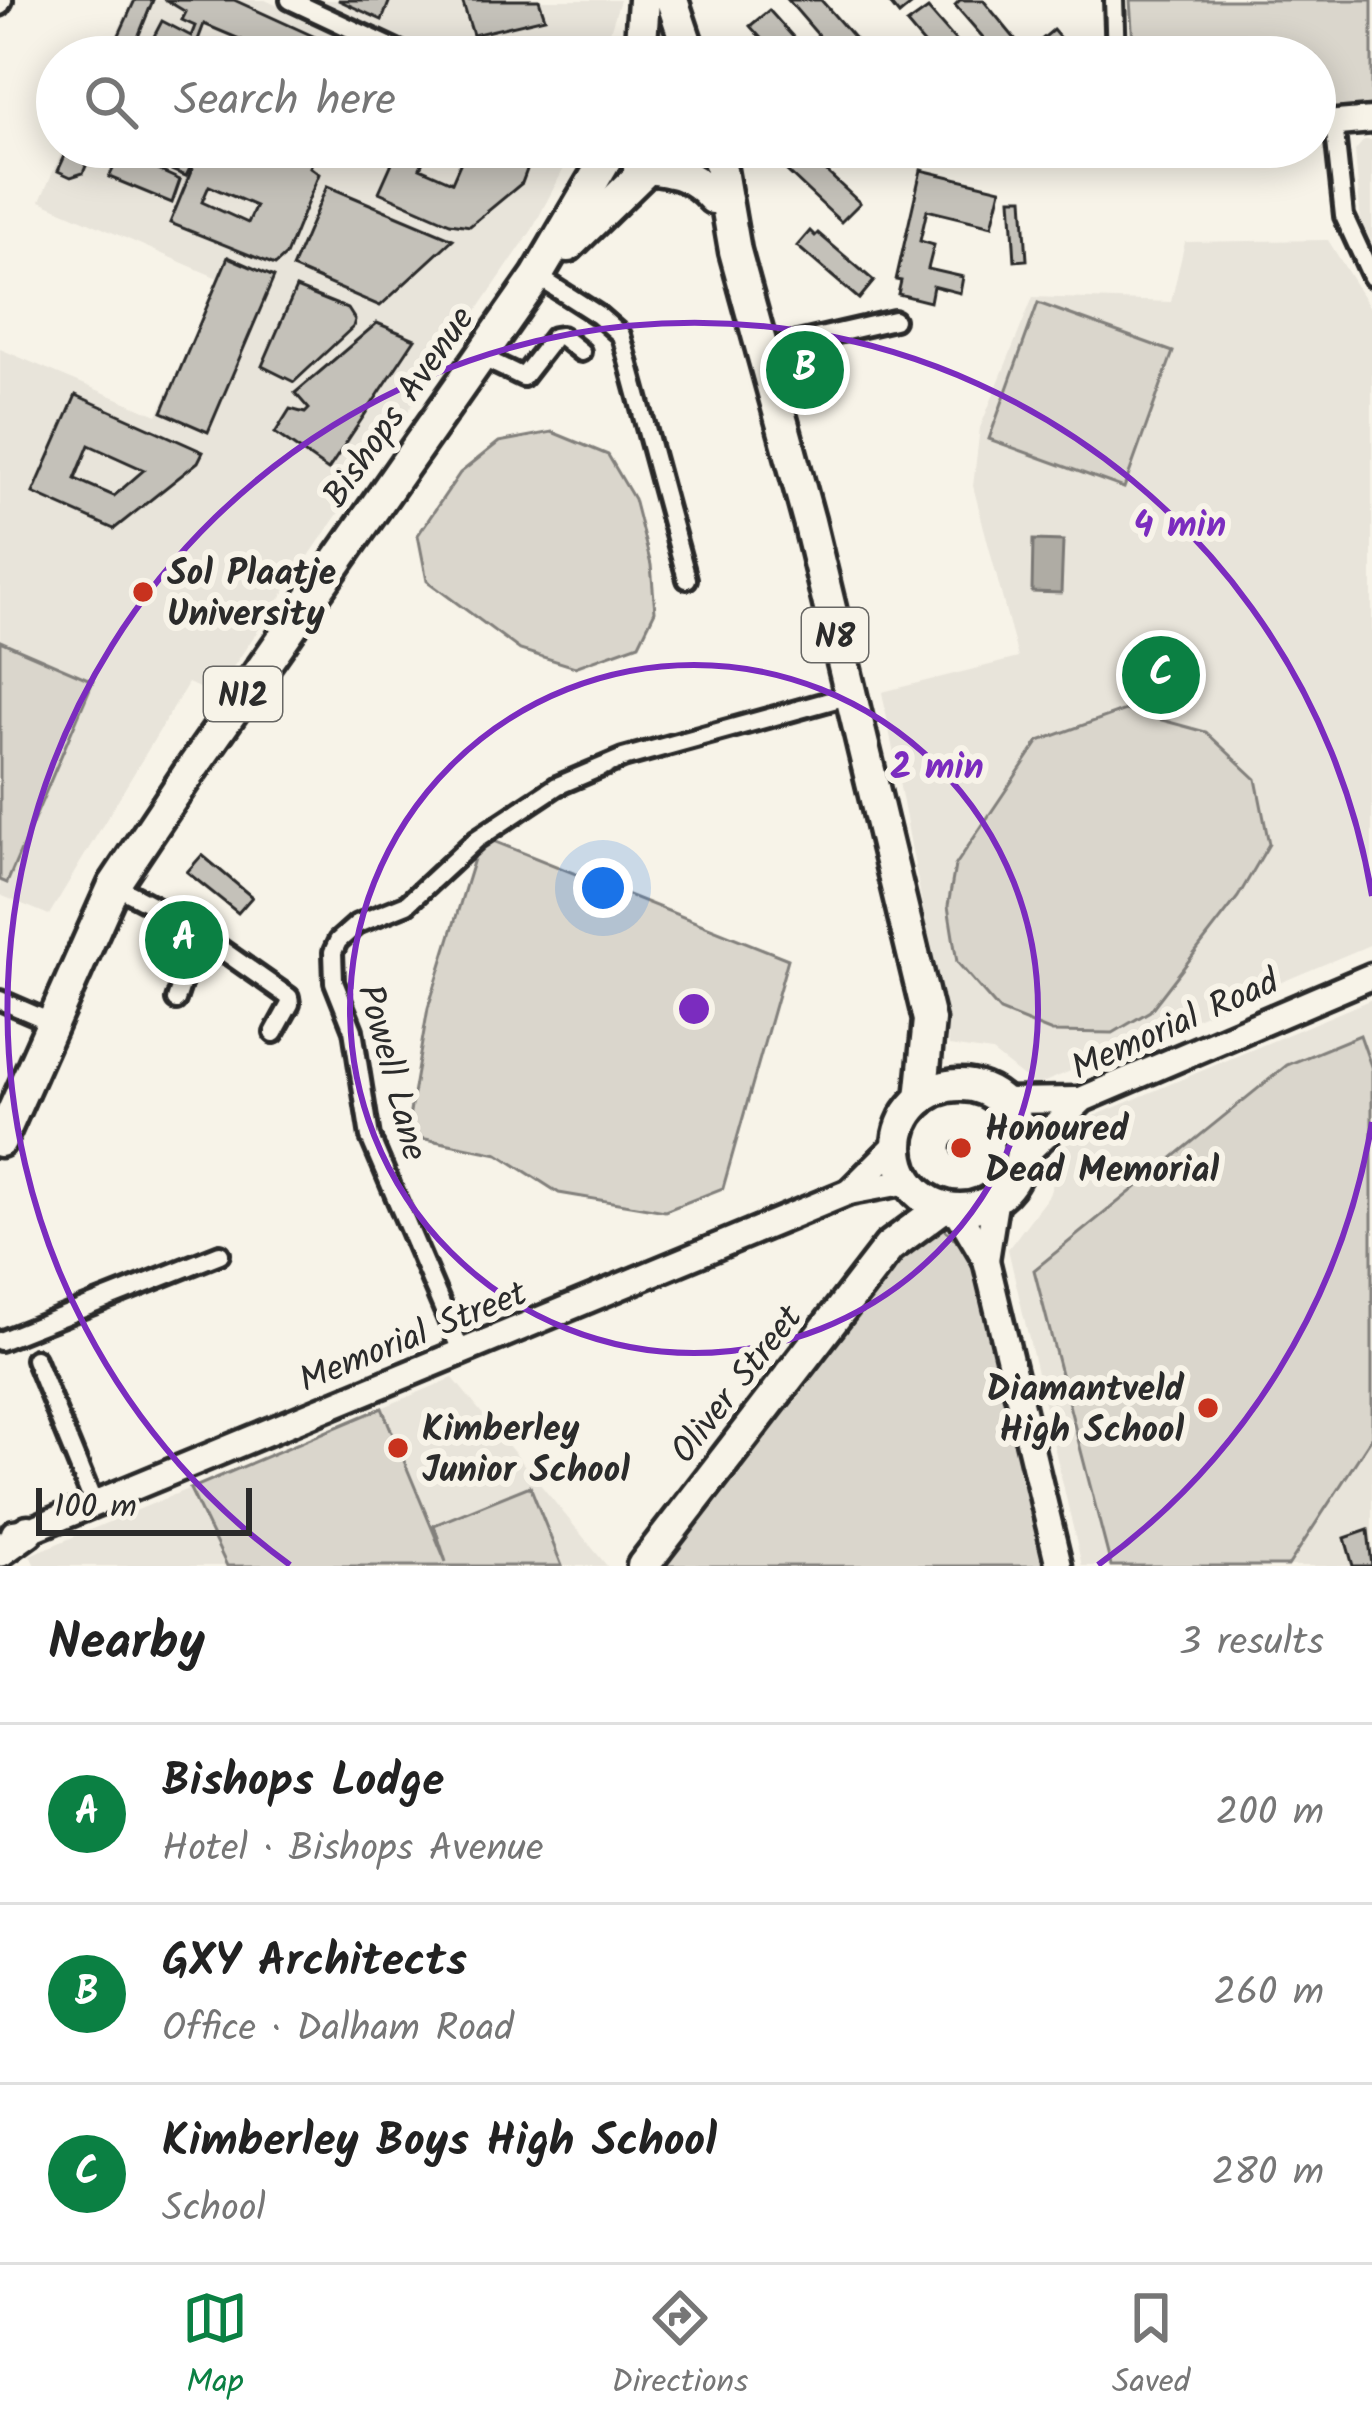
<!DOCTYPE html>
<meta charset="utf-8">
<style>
:root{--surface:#fff;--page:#f2f2f2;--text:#222;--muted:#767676;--line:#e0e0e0;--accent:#0b8043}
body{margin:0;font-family:Kalam,sans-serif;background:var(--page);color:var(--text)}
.scale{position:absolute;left:36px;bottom:30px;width:216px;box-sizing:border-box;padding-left:12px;border:6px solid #2b2b2b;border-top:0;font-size:33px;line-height:42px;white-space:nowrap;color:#2b2b2b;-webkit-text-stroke:9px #f7f3e8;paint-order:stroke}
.you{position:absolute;left:603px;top:888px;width:42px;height:42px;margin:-30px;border:9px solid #fff;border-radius:50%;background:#1a73e8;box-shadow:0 0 0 18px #1a73e833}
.badge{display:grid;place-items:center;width:78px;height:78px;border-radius:50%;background:var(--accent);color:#fff;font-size:39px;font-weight:700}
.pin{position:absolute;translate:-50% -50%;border:6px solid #fff;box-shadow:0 3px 12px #0006}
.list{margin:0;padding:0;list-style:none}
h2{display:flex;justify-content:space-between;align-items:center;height:156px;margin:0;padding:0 48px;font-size:51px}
h2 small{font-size:39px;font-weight:400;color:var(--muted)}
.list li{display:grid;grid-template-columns:78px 1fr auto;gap:36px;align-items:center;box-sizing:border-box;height:180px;padding:0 48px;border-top:3px solid var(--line)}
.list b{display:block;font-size:45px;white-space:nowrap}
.list p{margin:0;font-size:39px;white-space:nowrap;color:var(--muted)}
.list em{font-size:39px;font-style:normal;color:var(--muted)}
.icon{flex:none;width:66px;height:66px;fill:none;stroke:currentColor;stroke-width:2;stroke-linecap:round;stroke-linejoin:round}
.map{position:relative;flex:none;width:1372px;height:1566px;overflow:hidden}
.search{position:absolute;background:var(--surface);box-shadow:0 6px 30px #0003;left:36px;right:36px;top:36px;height:132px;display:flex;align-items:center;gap:30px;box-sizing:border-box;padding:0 42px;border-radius:66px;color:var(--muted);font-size:45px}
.sheet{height:696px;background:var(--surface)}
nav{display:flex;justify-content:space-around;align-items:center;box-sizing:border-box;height:168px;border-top:3px solid var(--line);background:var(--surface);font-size:33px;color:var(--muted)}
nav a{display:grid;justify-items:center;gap:6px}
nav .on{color:var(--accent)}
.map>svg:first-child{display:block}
.built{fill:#e8e4da}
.green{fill:#dad6cc;stroke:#82807c;stroke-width:3}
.water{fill:#afaca4;stroke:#7a7874;stroke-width:3}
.building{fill:#c4c1b9;stroke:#2b2b2b;stroke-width:3;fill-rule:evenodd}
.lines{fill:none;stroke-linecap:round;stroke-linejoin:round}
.street-casing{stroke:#2b2b2b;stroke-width:26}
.secondary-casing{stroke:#2b2b2b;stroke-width:33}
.highway-casing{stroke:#2b2b2b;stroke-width:39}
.street{stroke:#f7f3e8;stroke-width:16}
.secondary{stroke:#f7f3e8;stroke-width:24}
.highway{stroke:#f7f3e8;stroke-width:30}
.ring{fill:none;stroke:#7b2cbf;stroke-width:6}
.poi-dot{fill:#c8321e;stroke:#f7f3e8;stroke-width:4.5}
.labels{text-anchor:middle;stroke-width:12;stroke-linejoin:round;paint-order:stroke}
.shield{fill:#f7f3e8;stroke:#686764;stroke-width:3}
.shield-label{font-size:33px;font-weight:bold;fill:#2b2b2b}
.street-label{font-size:36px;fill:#2b2b2b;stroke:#f7f3e8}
.poi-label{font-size:36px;font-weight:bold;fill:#2b2b2b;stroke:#f7f3e8;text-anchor:start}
.centre{fill:#7b2cbf;stroke:#f7f3e8;stroke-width:6}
.ring-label{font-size:36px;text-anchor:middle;font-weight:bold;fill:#7b2cbf;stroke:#f7f3e8;stroke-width:12;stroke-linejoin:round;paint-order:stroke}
</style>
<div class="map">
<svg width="1372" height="1566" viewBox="0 0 1372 1566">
<rect width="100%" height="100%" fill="#f7f3e8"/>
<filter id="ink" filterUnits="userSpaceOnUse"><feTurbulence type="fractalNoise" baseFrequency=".00833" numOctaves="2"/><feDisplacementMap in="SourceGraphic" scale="24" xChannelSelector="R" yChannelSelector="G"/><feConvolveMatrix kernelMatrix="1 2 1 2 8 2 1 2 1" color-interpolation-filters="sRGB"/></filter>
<g filter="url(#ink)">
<!-- built -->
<g class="built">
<path d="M132 0H265L296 14 305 0H620L602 57H106Z"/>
<path d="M1364 140H1372V242L1361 224 1355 151Z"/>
<path d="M64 147H575L532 230 214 695 188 683 49 915 0 895V349L157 415 220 279 40 201Z"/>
<path d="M1328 240 1372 311V944L1035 1086 992 1052 949 1046 882 692 1018 658 973 486 980 428 1033 297 1171 302 1185 242Z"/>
<path d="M1372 999V1566H1082L1008 1249 1049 1195 1073 1125Z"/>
<path d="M453 1378 607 1566H35L30 1555Z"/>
</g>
<!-- green -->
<g class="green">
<path d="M1130 0H1372V106L1315 110V57H1134Z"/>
<path d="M1038 303 1173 352 1124 488 989 439Z"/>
<path d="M552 432 608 455 634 499 651 565 655 611 639 644 575 667 520 650 427 581 418 535 460 473 499 442Z"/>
<path d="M0 641 93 681 7 883 0 880Z"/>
<path d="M1125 710 1206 732 1256 779 1269 844 1238 897 1150 1011 1113 1033 1052 1032 1000 1011 957 962 948 906 955 866 1039 741Z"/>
<path d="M481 836 788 959 723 1188 665 1211 559 1193 498 1154 406 1135 428 1008Z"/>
<path d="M1360 1035 1372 1069V1437L1288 1566H1111L1034 1270 1287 1065Z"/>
<path d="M943 1227 979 1264 1056 1566H654L902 1240Z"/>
<path d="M382 1408 446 1562 434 1525 530 1486 562 1566H227L190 1489Z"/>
</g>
<!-- water -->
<path class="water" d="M1033 540 1063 541 1061 593 1032 592Z"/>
<!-- building -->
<g class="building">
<path d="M135 0H153L130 57H109Z"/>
<path d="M234 0 359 57H282L204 24 198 40 238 57H166L169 51 151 42 162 21 191 36 195 26 182 20 186 12 166 0Z"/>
<path d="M338 0H390L382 20Z"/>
<path d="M462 0H539L545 18 473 35Z"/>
<path d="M788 0H821L864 49 856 57H837Z"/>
<path d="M887 0H917L899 15Z"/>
<path d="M960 0H983L1030 57H1000L955 5Z"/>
<path d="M928 9 970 57H935L907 24Z"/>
<path d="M769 10 794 38 776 55 750 26Z"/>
<path d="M1053 30 1076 57H1055L1040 41Z"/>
<path d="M69 147H94L83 173 71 177 58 171Z"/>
<path d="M124 147H201L186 176 156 164 160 153 151 150 145 164 180 180 172 203 109 177Z"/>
<path d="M211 147 267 150 268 147H320L310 167 319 174 286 255 275 265 170 223 199 152 207 155ZM209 186 256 206 248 223 202 202Z"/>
<path d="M399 147H430L420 168 452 182 466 150 459 147 535 148 522 183 470 226 450 223 379 192Z"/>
<path d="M780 147H800L860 203 841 222 771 156Z"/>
<path d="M921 170 1001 189 992 226 927 210 920 241 934 245 928 269 963 277 960 293 933 286 930 302 898 294 901 281 896 280Z"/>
<path d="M327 186 453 239 380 306 292 268Z"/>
<path d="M1011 198H1023L1027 260 1015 261Z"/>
<path d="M810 231 815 236 818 233 874 281 859 299 797 246Z"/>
<path d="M228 257 274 277 208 432 162 412Z"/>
<path d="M296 288 348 309 355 320 353 327 294 382 262 366Z"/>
<path d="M377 323 415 339 328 470 275 433 290 409 305 413 309 409 295 393Z"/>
<path d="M76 395 203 452 198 462 114 529 33 493ZM89 445 144 470 114 496 75 479Z"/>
<path d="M202 855 252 897 238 913 187 872Z"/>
<circle cx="961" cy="1149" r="9"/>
<path d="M1368 1530 1372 1566H1353L1345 1538Z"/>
</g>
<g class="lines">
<!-- street casing -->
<g class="street-casing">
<g id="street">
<path d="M290 0 412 57"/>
<path d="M1114 0 1116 57"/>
<path d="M0 6 3 0"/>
<path d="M1334 123 1344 216 1372 277"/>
<path d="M537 276 598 315 621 335 687 579"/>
<path d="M763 350 894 320"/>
<path d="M479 356 523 377 554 337 561 336 581 352"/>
<path d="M114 885 175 917 289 997 290 1004 274 1033"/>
<path d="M0 1000 51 1022"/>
<path d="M176 1000 183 979 168 963 185 923"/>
<path d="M0 1341 220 1254"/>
<path d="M462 1353 370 1137 353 1030 334 982 333 952 338 941 357 924 407 904 477 839 557 786 623 758 851 695"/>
<path d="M35 1359 94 1504"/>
</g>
</g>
<!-- secondary casing -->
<g class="secondary-casing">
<g id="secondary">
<path d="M1315 125 1372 120"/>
<path d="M1009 147H1089"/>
<path d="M1000 1101 1080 1100"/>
<path d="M1021 1158 1083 1099 1372 976"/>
<path d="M849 1192 898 1143"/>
<path d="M956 1209 986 1260 1059 1566"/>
<path d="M986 1260 996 1197"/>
<path d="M14 1533 28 1531 849 1192 908 1181"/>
</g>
</g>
<!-- highway casing -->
<g class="highway-casing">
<g id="highway">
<path d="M672 0 691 57"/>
<path d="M640 57 644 0"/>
<path d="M717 147 735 251 809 521 929 1020 921 1099"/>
<path d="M639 167C672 171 691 172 713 198"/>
<path d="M568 246 648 168 681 147"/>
<circle cx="960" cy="1147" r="62"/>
<path d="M0 1141 114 885 186 777 537 276 613 147"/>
<path d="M0 1551 28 1531"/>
<path d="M643 1566 889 1247 943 1207"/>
</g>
</g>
<!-- street -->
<use href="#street" class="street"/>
<!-- secondary -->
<use href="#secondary" class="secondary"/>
<!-- highway -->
<use href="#highway" class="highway"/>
</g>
</g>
<!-- distance rings -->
<g class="ring">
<circle cx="694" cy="1009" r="344"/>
<path d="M1372 1122A687 687 0 0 1 1098 1565M290 1565A687 687 0 1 1 1372 896"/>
</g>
<!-- markers -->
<g class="poi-dot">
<circle cx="143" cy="592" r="12"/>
<circle cx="961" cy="1148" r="12"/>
<circle cx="1208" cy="1408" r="12"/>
<circle cx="398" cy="1448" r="12"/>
</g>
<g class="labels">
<!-- shield labels -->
<g class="shield">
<rect x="802" y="608" width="66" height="54" rx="9"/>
<rect x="204" y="667" width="78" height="54" rx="9"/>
</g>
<g class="shield-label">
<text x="835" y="647">N8</text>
<text x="243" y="706">N12</text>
</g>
<!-- street labels -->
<g class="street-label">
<text transform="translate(397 406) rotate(-55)" y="13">Bishops Avenue</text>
<text transform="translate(1174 1023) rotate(-24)" y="13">Memorial Road</text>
<text transform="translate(394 1072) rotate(75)" y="13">Powell Lane</text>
<text transform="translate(412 1335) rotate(-22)" y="13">Memorial Street</text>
<text transform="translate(735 1383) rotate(-52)" y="13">Oliver Street</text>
</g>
<!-- poi labels -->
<g class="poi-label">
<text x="167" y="584">Sol Plaatje<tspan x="167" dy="41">University</tspan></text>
<text x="985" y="1140">Honoured<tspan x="985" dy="41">Dead Memorial</tspan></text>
<text x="1184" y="1400" text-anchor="end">Diamantveld<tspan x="1184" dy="41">High School</tspan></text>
<text x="422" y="1440">Kimberley<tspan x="422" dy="41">Junior School</tspan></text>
</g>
</g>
<circle cx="694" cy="1009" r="18" class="centre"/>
<g class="ring-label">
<text x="1180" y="536">4 min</text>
<text x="937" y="778">2 min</text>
</g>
</svg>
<div class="scale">100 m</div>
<div class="you"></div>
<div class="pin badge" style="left:184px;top:940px">A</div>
<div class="pin badge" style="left:805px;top:370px">B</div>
<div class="pin badge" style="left:1161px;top:675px">C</div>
<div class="search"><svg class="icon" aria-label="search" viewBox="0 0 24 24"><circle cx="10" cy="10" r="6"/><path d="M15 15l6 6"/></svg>Search here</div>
</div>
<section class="sheet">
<h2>Nearby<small>3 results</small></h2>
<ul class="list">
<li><span class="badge">A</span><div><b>Bishops Lodge</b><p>Hotel · Bishops Avenue</p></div><em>200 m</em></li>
<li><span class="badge">B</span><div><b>GXY Architects</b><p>Office · Dalham Road</p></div><em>260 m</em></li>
<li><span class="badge">C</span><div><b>Kimberley Boys High School</b><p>School</p></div><em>280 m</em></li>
</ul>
</section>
<nav>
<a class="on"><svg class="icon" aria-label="map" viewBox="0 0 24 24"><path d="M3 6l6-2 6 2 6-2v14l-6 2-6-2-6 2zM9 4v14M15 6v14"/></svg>Map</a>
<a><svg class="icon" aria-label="directions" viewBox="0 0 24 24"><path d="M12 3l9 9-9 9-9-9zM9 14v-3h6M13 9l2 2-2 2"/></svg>Directions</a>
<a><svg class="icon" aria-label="saved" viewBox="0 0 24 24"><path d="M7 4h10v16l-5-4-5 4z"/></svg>Saved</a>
</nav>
